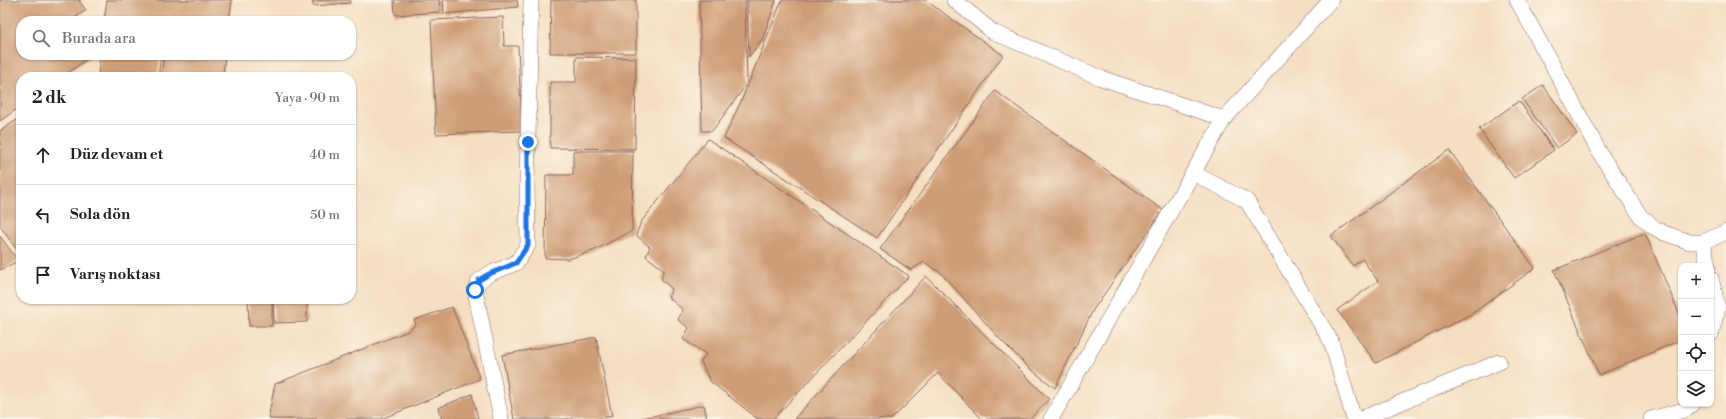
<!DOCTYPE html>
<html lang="tr">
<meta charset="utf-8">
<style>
:root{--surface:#fff;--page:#f2f2f2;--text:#202124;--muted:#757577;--line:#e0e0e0}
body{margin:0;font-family:"Libre Bodoni",serif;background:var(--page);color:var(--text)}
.controls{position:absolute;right:12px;bottom:12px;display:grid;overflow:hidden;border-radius:8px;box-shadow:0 1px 3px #0004}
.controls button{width:36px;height:36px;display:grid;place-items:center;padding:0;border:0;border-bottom:1px solid var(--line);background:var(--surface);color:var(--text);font:20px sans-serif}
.stop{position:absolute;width:12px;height:12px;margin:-9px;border:3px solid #1a73e8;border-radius:50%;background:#fff}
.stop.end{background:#1a73e8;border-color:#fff;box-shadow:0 1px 4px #0008}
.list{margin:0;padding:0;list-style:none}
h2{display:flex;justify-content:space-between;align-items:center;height:52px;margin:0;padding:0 16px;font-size:17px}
h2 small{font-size:13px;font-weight:400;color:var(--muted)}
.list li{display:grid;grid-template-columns:26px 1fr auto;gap:12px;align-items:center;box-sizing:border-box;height:60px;padding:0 16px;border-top:1px solid var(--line)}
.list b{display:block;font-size:15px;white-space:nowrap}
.list em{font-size:13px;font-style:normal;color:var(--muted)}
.icon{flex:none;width:22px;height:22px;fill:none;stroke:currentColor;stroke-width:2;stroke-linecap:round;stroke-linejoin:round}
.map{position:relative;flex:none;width:1726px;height:419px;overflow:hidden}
.search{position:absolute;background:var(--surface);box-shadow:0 1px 3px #0004;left:16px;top:16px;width:340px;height:44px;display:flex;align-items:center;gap:10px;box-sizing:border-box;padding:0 14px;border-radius:16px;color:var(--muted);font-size:15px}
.panel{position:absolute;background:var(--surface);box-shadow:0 1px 3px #0004;left:16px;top:72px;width:340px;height:232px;border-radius:16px}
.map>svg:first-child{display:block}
.building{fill:#ce9c75}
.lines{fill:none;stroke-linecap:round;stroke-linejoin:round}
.street-casing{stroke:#866260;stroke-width:16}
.street{stroke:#fff;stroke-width:15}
.route{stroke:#1a73e8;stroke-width:5}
</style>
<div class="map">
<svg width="1726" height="419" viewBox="0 0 1726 419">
<rect width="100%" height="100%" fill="#fcf5e5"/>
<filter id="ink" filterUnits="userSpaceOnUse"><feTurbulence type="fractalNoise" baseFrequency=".025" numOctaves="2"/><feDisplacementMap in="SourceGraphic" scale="8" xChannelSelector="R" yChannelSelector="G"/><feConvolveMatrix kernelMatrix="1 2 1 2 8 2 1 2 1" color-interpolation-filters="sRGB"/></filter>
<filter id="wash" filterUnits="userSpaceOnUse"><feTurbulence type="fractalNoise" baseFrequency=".012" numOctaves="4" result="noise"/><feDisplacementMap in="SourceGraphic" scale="16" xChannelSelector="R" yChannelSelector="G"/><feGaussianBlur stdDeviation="0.9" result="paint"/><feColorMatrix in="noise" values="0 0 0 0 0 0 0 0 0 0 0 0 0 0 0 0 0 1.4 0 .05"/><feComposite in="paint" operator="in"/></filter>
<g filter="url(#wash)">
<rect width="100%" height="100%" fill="#f4dec1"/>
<g id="blocks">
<!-- building -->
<g class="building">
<path d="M0 0H81L79 1 86 10 75 18 78 21H21V55H88L90 57 62 77H21V106L0 121Z"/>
<path d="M107 0H232L229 21H182L165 19V21H104Z"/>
<path d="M313 0H350V3L313 6Z"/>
<path d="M394 0H439L440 12 395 15Z"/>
<path d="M443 0H517L518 7 444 14Z"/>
<path d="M551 0H636V53H550Z"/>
<path d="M699 0H745L747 84 712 131H702Z"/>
<path d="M747 0H776L763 38 749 57Z"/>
<path d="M782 0H925L1003 55 877 238 724 138 742 99Z"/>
<path d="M503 17 504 46H518L522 131 436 134 431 20Z"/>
<path d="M100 55H161L158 77H98Z"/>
<path d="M164 55H225L223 77H161Z"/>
<path d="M576 57 636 58 635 149 550 148V82H576Z"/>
<path d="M1543 85 1577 134 1557 148 1522 99Z"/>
<path d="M995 91 1163 210 1093 310 1055 388 1028 367 999 338 941 273 924 262 911 270 880 249Z"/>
<path d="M1519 101 1554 150 1514 178 1479 129Z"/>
<path d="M21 117V247L17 250 0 226V131Z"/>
<path d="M708 139 909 276 773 419H758L710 381 701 362 706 354 683 339 689 328 678 320 683 310 668 297 672 289 661 279 664 270 646 256 650 247 636 235 641 222Z"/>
<path d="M1449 150 1535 268 1473 313 1376 363 1337 310 1378 281 1362 259 1353 266 1331 236Z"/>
<path d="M573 151H633L632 231 593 251 568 259 545 258 546 175H573Z"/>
<path d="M1645 233 1681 318V340L1599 375 1554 270Z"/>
<path d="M0 236 18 261 0 270Z"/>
<path d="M926 276 1049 399 1030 419H982L938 373 892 419H794Z"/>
<path d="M248 299H272V326H249Z"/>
<path d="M273 299H307V322L274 323Z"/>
<path d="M452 307 480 379 381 419H270L269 414 275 384 408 331 416 324 414 320Z"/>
<path d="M596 337 612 416 597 419H514L502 355Z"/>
<path d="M472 394 478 419H442L438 408Z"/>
<path d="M704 405 707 419H644L643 418Z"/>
</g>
</g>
</g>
<g filter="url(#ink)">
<use href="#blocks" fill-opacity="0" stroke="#866260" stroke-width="1"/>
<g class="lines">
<!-- street casing -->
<g class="street-casing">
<g id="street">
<path d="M954 0 993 32 1101 78 1224 119 1051 419"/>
<path d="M1517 0 1601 155 1641 217 1655 228 1664 233 1690 242H1703L1726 232"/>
<path d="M1224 119 1331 0"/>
<path d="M1193 173 1247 201 1331 341 1354 419"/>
<path d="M1703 242 1708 266"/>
<path d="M1711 278 1718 308 1711 334"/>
<path d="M501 419 475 290 479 281 489 274 516 263 528 245 527 184 531 0"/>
<path d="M1361 419 1499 362"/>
<path d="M1651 419 1684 410 1692 404"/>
</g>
</g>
<!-- street -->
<use href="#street" class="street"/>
</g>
</g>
<g class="lines" filter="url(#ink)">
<!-- route -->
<path class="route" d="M475 290 479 280 489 274 516 263 528 245V142"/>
</g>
</svg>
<div class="controls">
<button>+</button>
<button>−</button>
<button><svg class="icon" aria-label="locate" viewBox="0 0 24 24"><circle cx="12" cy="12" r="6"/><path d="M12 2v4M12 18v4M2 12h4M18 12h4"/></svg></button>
<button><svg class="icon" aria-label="layers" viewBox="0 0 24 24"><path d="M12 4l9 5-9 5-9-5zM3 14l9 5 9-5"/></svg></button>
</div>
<div class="stop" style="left:475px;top:290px"></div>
<div class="stop end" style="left:528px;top:142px"></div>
<div class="search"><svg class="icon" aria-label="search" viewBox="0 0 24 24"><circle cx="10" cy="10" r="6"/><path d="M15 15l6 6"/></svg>Burada ara</div>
<section class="panel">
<h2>2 dk<small>Yaya · 90 m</small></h2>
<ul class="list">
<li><svg class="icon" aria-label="ahead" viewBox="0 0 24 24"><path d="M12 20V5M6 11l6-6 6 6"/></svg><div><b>Düz devam et</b></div><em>40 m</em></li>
<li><svg class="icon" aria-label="left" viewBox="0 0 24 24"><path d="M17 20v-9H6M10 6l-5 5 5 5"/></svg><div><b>Sola dön</b></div><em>50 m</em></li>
<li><svg class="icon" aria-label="arrive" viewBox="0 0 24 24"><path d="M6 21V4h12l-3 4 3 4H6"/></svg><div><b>Varış noktası</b></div></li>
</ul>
</section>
</div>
